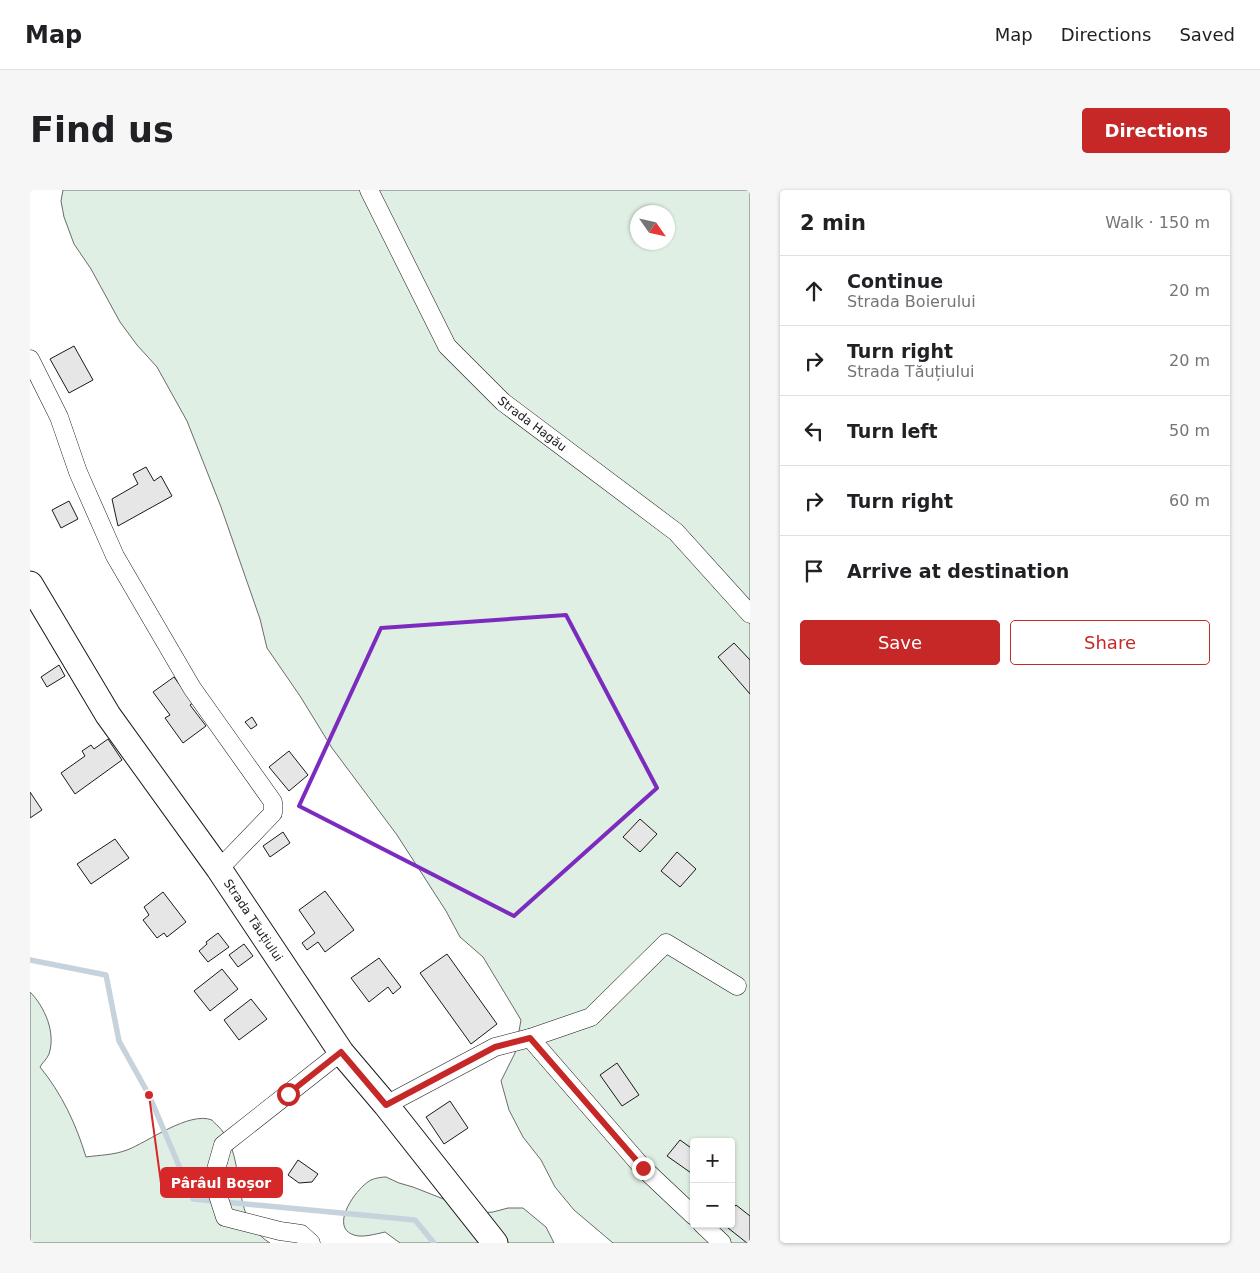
<!DOCTYPE html>
<meta charset="utf-8">
<style>
:root{--surface:#fff;--page:#f6f6f6;--text:#202124;--muted:#757577;--line:#e0e0e0;--accent:#c62828}
body{margin:0;font-family:"DejaVu Sans",sans-serif;background:var(--page);color:var(--text)}
.controls{position:absolute;right:15px;bottom:15px;display:grid;overflow:hidden;border-radius:5px;box-shadow:0 1px 4px #0004}
.controls button{width:45px;height:45px;display:grid;place-items:center;padding:0;border:0;border-bottom:1px solid var(--line);background:var(--surface);color:var(--text);font:25px sans-serif}
.compass{position:absolute;left:600px;top:15px;width:45px;height:45px;border-radius:50%;background:var(--surface);box-shadow:0 1px 4px #0004;rotate:124deg}
.stop{position:absolute;width:15px;height:15px;margin:-11px;border:4px solid #c62828;border-radius:50%;background:#fff}
.stop.end{background:#c62828;border-color:#fff;box-shadow:0 1px 5px #0008}
.list{margin:0;padding:0;list-style:none}
h2{display:flex;justify-content:space-between;align-items:center;height:65px;margin:0;padding:0 20px;font-size:21px}
h2 small{font-size:16px;font-weight:400;color:var(--muted)}
.list li{display:grid;grid-template-columns:32px 1fr auto;gap:15px;align-items:center;box-sizing:border-box;height:70px;padding:0 20px;border-top:1px solid var(--line)}
.list b{display:block;font-size:19px;white-space:nowrap}
.list p{margin:0;font-size:16px;white-space:nowrap;color:var(--muted)}
.list em{font-size:16px;font-style:normal;color:var(--muted)}
.actions{display:flex;gap:10px;padding:15px 20px}
.actions a{flex:1;padding:11px 0;border:1px solid var(--accent);border-radius:5px;text-align:center;font-size:18px;color:var(--accent)}
.actions .main{background:var(--accent);color:#fff}
.icon{flex:none;width:28px;height:28px;fill:none;stroke:currentColor;stroke-width:2;stroke-linecap:round;stroke-linejoin:round}
.map{position:relative;flex:none;width:720px;height:1053px;overflow:hidden;border-radius:5px}
header{display:flex;align-items:center;gap:30px;box-sizing:border-box;height:70px;padding:0 25px;background:var(--surface);border-bottom:1px solid var(--line)}
header strong{font-size:24px}
nav{display:flex;gap:28px;margin-inline-start:auto;font-size:18px}
.intro{display:flex;align-items:center;justify-content:space-between;box-sizing:border-box;height:120px;padding:0 30px}
h1{margin:0;font-size:35px}
.button{padding:12px 22px;border-radius:5px;background:var(--accent);color:#fff;font-size:18px;font-weight:700}
main{display:flex;gap:30px;padding:0 30px}
aside{flex:1;background:var(--surface);border-radius:5px;box-shadow:0 1px 4px #0004}
.map>svg:first-child{display:block}
.green{fill:#e0efe3;stroke:#6a6a6a;fill-rule:evenodd}
.lines{fill:none;stroke-linecap:round;stroke-linejoin:round}
.stream{stroke:#c6d2dc;stroke-width:5.5}
.building{fill:#e6e6e6;stroke:#1a1a1a}
.street-casing{stroke:#1a1a1a;stroke-width:19}
.secondary-casing{stroke:#1a1a1a;stroke-width:27}
.street{stroke:#fff;stroke-width:18}
.secondary{stroke:#fff;stroke-width:25}
.route{stroke:#c62828;stroke-width:6}
.marked{fill:none;stroke:#7b2cbf;stroke-width:4;stroke-linejoin:round}
.labels{text-anchor:middle;stroke-width:4;stroke-linejoin:round;paint-order:stroke}
.street-label{font-size:12px;fill:#1a1a1a;stroke:#fff}
.leader{fill:none;stroke:#d62828;stroke-width:2}
.callout-dot{fill:#d62828;stroke:#fff;stroke-width:2}
.callout{fill:#d62828;stroke:#d62828;stroke-width:2}
.callout-label{font-size:14px;text-anchor:middle;font-weight:bold;fill:#fff}
</style>
<header>
<strong>Map</strong>
<nav><a>Map</a><a>Directions</a><a>Saved</a></nav>
</header>
<div class="intro"><h1>Find us</h1><a class="button">Directions</a></div>
<main>
<div class="map">
<svg width="720" height="1053" viewBox="0 0 720 1053">
<rect width="100%" height="100%" fill="#fff"/>
<!-- green -->
<g class="green">
<path d="M33 0H720V1053H583L544 1020 525 997 511 970 493 947 479 920 471 891 485 863 491 830 453 767 430 747 416 721 367 645 302 558 270 506 237 458 230 429 191 317 157 231 127 177 107 155 90 132 61 79 44 54 34 27 31 11ZM608 22H638V52H608ZM664 952H701V1034H664Z"/>
<path d="M0 802C15 817 26 843 19 864 17 869 12 873 10 877 32 904 46 934 56 967 70 965 84 965 97 960 118 952 159 921 182 930 182 931 187 935 187 935 211 958 205 994 216 1024 220 1036 229 1046 240 1053H0Z"/>
<path d="M356 987 369 993 383 997 449 1023 463 1022 478 1018H493L516 1037 524 1053H370L355 1042C346 1044 332 1048 324 1045 298 1037 327 997 341 990 345 988 352 987 356 987Z"/>
</g>
<g class="lines">
<!-- stream -->
<path class="stream" d="M0 770 76 785 89 851 119 905 163 1009 385 1030 404 1053"/>
</g>
<!-- building -->
<g class="building">
<path d="M44 156 63 190 39 203 20 169Z"/>
<path d="M116 277 124 291 131 286 142 306 88 336 82 309 108 294 103 284Z"/>
<path d="M39 311 48 329 31 338 22 320Z"/>
<path d="M704 453 720 470V504L688 467Z"/>
<path d="M29 475 35 486 17 497 11 487Z"/>
<path d="M144 487 163 513 160 515 176 536 153 553 135 528 140 525 123 502Z"/>
<path d="M222 527 227 535 221 539 215 532Z"/>
<path d="M78 549 92 570 45 604 31 583 55 566 52 561 61 555 64 559Z"/>
<path d="M259 561 278 585 259 601 239 577Z"/>
<path d="M0 602 12 620 0 628Z"/>
<path d="M610 629 627 644 610 662 593 647Z"/>
<path d="M253 642 260 653 240 667 233 656Z"/>
<path d="M85 649 99 668 61 694 47 674Z"/>
<path d="M647 662 666 679 650 697 631 681Z"/>
<path d="M295 701 324 740 295 762 288 752 277 760 272 753 285 743 269 720Z"/>
<path d="M133 702 156 732 137 747 134 743 127 748 113 730 119 725 114 717Z"/>
<path d="M188 743 199 757 178 772 169 761 177 754 176 752Z"/>
<path d="M214 754 223 766 208 777 199 765Z"/>
<path d="M417 764 467 834 441 854 390 783Z"/>
<path d="M349 768 371 797 363 804 358 797 339 812 321 788Z"/>
<path d="M192 779 208 799 180 821 164 801Z"/>
<path d="M221 809 237 829 209 850 194 830Z"/>
<path d="M587 873 609 905 592 916 570 885Z"/>
<path d="M420 911 438 938 414 954 396 927Z"/>
<path d="M650 950 664 960V985L637 966Z"/>
<path d="M268 970 288 984 282 992 269 993 258 985Z"/>
<path d="M706 1015 720 1026V1053H717L693 1034H701V1021Z"/>
</g>
<g class="lines">
<!-- street casing -->
<g class="street-casing">
<g id="street">
<path id="s1" d="M339 0 417 156 473 212 646 342 720 424"/>
<path d="M0 169 29 227 48 282 85 366 162 498 243 612V623L189 679"/>
<path d="M500 848 613 978 664 1026"/>
<path d="M356 915 465 857 500 848 561 827 636 753 707 796"/>
<path d="M672 1034 692 1053"/>
<path d="M281 1053 271 1044 250 1041 195 1027 183 990 193 955 311 862"/>
</g>
</g>
<!-- secondary casing -->
<g class="secondary-casing">
<g id="secondary">
<path id="s2" d="M0 394 78 525 189 679 311 862 356 915 465 1053"/>
</g>
</g>
<!-- street -->
<use href="#street" class="street"/>
<!-- secondary -->
<use href="#secondary" class="secondary"/>
</g>
<g class="lines">
<!-- route -->
<path class="route" d="M258 904 311 862 356 915 465 857 500 848 613 978"/>
</g>
<!-- marked area -->
<path class="marked" d="M536 425 627 598 484 726 269 616 351 438Z"/>
<g class="labels">
<!-- street labels -->
<g class="street-label">
<text dy="4" stroke="none"><textPath href="#s1" startOffset="290">Strada Hagău</textPath></text>
<text dy="4" stroke="none"><textPath href="#s2" startOffset="404">Strada Tăuțiului</textPath></text>
</g>
</g>
<!-- callouts -->
<path class="leader" d="M119 905L131 993"/>
<circle class="callout-dot" cx="119" cy="905" r="5"/>
<rect class="callout" x="131" y="978" width="121" height="29" rx="5"/>
<g class="callout-label">
<text x="191" y="998">Pârâul Boșor</text>
</g>
</svg>
<div class="controls">
<button>+</button>
<button>−</button>
</div>
<svg class="compass" viewBox="-18 -18 36 36"><path d="M0-13l5 13h-10z" fill="#e53935"/><path d="M0 13l5-13h-10z" fill="#757577"/></svg>
<div class="stop" style="left:258px;top:904px"></div>
<div class="stop end" style="left:613px;top:978px"></div>
</div>
<aside>
<h2>2 min<small>Walk · 150 m</small></h2>
<ul class="list">
<li><svg class="icon" aria-label="ahead" viewBox="0 0 24 24"><path d="M12 20V5M6 11l6-6 6 6"/></svg><div><b>Continue</b><p>Strada Boierului</p></div><em>20 m</em></li>
<li><svg class="icon" aria-label="right" viewBox="0 0 24 24"><path d="M7 20v-9h11M14 6l5 5-5 5"/></svg><div><b>Turn right</b><p>Strada Tăuțiului</p></div><em>20 m</em></li>
<li><svg class="icon" aria-label="left" viewBox="0 0 24 24"><path d="M17 20v-9H6M10 6l-5 5 5 5"/></svg><div><b>Turn left</b></div><em>50 m</em></li>
<li><svg class="icon" aria-label="right" viewBox="0 0 24 24"><path d="M7 20v-9h11M14 6l5 5-5 5"/></svg><div><b>Turn right</b></div><em>60 m</em></li>
<li><svg class="icon" aria-label="arrive" viewBox="0 0 24 24"><path d="M6 21V4h12l-3 4 3 4H6"/></svg><div><b>Arrive at destination</b></div></li>
</ul>
<div class="actions"><a class="main">Save</a><a>Share</a></div>
</aside>
</main>
